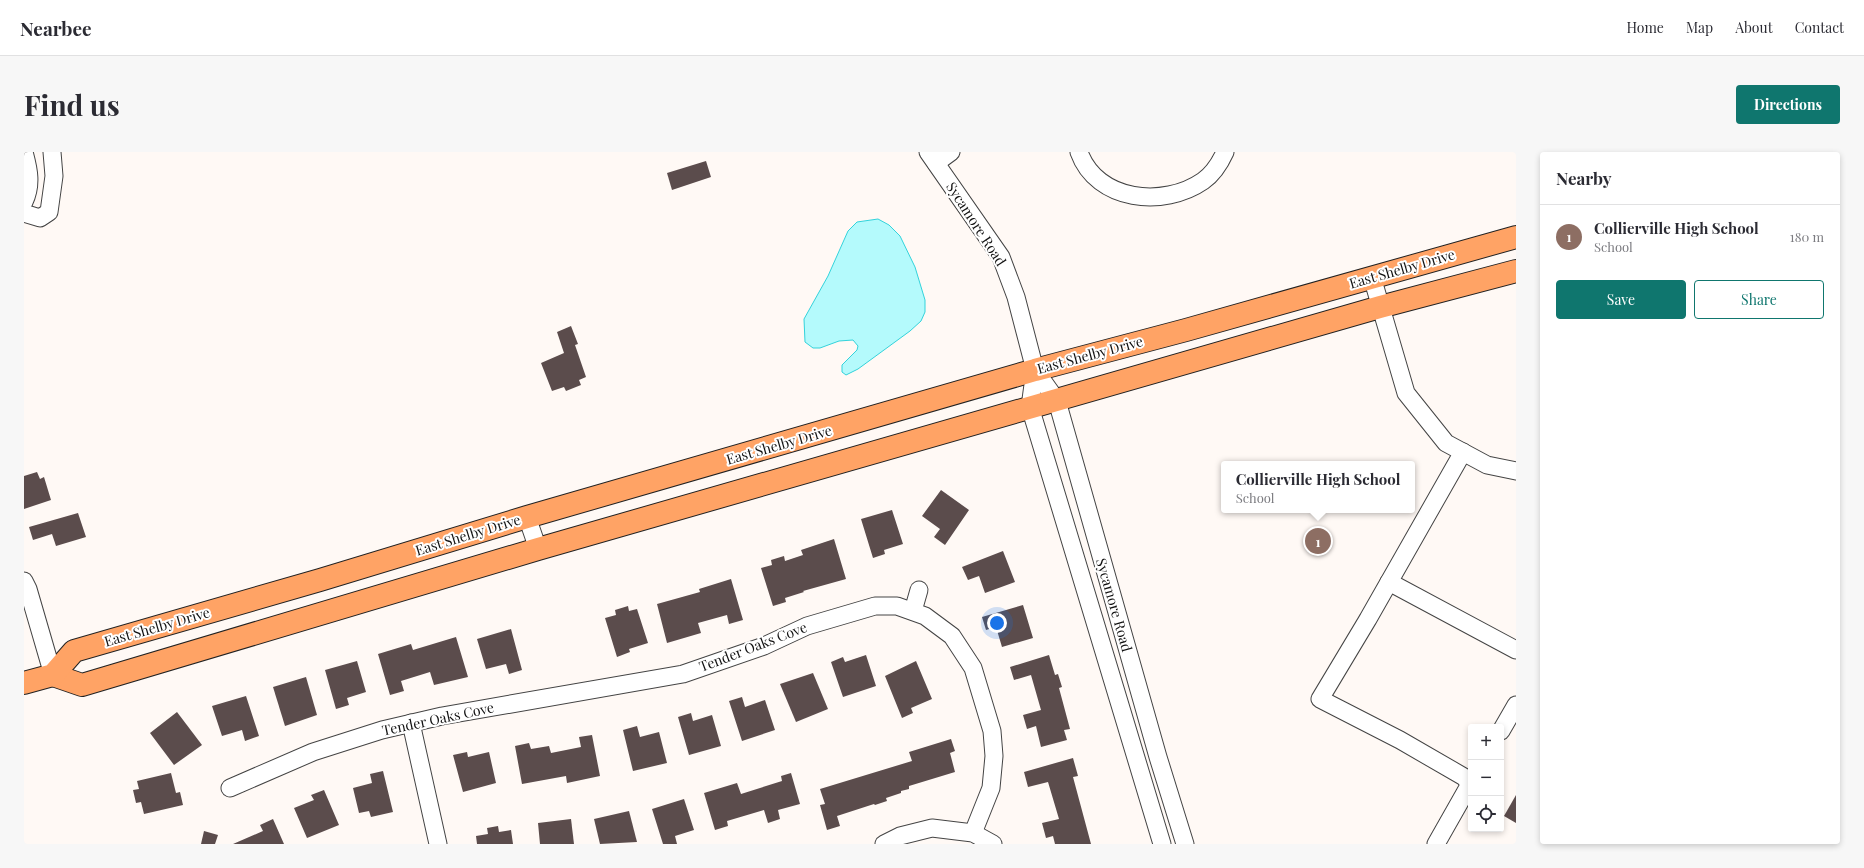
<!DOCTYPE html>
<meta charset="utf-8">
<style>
:root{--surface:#fff;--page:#f7f7f7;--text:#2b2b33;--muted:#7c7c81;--line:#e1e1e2;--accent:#0f766e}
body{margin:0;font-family:"Playfair Display",serif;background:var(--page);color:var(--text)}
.controls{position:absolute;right:12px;bottom:12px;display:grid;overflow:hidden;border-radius:4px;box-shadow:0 2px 6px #0003}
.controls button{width:36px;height:36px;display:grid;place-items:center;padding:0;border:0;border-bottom:1px solid var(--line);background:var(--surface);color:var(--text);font:20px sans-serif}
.you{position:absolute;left:973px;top:471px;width:14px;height:14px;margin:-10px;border:3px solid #fff;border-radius:50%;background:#1a73e8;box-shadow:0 0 0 6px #1a73e833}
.badge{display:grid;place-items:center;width:26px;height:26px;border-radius:50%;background:var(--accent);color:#fff;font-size:13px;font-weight:700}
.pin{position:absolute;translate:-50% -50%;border:2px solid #fff;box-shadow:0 1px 4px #0006}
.popup{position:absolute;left:1197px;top:309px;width:194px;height:52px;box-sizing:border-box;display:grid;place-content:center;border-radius:4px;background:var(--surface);filter:drop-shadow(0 1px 3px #0005);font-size:13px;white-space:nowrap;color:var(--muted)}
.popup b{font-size:15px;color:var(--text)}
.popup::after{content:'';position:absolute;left:50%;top:100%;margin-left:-8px;border:8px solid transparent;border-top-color:var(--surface)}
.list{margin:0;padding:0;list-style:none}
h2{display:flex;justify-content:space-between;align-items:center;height:52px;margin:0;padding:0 16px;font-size:17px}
h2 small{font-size:13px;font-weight:400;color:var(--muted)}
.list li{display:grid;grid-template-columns:26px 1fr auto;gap:12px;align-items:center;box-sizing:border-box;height:64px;padding:0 16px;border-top:1px solid var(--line)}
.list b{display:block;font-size:15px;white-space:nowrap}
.list p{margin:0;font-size:13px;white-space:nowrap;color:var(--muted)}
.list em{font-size:13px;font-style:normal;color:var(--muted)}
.actions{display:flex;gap:8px;padding:12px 16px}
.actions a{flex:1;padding:9px 0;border:1px solid var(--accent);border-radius:4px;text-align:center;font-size:14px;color:var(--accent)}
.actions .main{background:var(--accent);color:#fff}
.icon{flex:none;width:22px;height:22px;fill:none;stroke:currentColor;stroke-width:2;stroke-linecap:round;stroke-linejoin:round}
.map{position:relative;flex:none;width:1492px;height:692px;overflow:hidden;border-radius:4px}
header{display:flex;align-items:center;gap:24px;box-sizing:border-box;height:56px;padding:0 20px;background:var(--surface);border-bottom:1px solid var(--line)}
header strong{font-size:19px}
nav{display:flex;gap:22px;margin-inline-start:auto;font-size:14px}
.intro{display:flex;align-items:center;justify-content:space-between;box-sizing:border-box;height:96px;padding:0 24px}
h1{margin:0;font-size:28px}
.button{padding:10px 18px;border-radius:4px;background:var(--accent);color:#fff;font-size:14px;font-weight:700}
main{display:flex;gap:24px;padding:0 24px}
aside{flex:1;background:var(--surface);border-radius:4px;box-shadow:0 2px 6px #0003}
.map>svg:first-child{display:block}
.water{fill:#b4fafc;stroke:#33d3db}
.building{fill:#5b4c4c}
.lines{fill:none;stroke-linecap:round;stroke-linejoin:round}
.minor-casing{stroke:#444;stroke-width:19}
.major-casing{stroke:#222;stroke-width:24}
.minor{stroke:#fff;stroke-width:17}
.major{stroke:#ffa365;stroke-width:22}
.labels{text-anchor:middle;stroke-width:4;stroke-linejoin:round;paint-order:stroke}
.street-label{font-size:14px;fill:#111;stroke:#fff}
</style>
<header>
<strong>Nearbee</strong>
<nav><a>Home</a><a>Map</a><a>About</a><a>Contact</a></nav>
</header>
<div class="intro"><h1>Find us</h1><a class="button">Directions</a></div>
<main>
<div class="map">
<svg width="1492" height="692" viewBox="0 0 1492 692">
<rect width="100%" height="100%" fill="#fff9f5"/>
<!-- water -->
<path class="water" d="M854 67 865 73 876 84 891 115 901 148V160L897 169 886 179 834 217 822 223 818 220V213L833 198 834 194 829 188 815 189 796 196H789L781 190 780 167 804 124 824 79 833 70Z"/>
<!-- building -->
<g class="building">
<path d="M682 9 687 25 648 38 643 21Z"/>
<path d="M547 174 554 192 551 193 562 225 555 228 557 233 542 239 540 235 528 239 517 211 540 201 533 180Z"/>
<path d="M13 320 16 327 20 325 27 348 0 357V324Z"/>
<path d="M917 338 945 358 921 393 910 385 916 377 898 364Z"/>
<path d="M868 358 879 392 860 398 861 402 849 406 837 367Z"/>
<path d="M54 361 62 385 32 394 28 382 9 388 5 375Z"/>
<path d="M810 387 822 427 779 439 780 440 761 446 762 450 749 454 737 416 748 413 747 408 760 404 761 409 779 403 777 398Z"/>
<path d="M979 399 991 430 961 441 955 424 944 428 938 415Z"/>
<path d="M707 427 719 468 705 472 703 463 674 471 677 481 643 491 633 452 676 440 675 437Z"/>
<path d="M999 453 1009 486 978 495 972 475 962 478 958 465Z"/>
<path d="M604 454 605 459 613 457 624 491 605 497 606 500 593 505 581 466 592 463 591 458Z"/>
<path d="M487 477 498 518 485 522 482 512 462 517 453 487Z"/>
<path d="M432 485 444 525 410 533 406 520 377 529 380 539 366 543 354 502 387 492 389 498Z"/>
<path d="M842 503 852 534 819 545 807 510 819 505 821 510Z"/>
<path d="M1025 503 1031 523 1034 522 1038 535 1035 536 1046 577 1040 578 1043 588 1017 595 1012 574 1003 577 999 563 1017 558 1007 523 990 528 986 515Z"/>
<path d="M333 509 342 540 323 546 325 553 312 557 301 518Z"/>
<path d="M892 509 908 547 887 556 889 561 878 566 861 524Z"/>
<path d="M789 521 804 557 772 570 756 532Z"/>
<path d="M282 525 293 563 261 574 249 535Z"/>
<path d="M222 544 235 584 221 589 218 578 198 584 188 554Z"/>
<path d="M718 545 721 555 741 548 751 578 718 589 705 549Z"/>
<path d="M153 560 178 593 150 613 126 581Z"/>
<path d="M667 561 669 569 688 563 697 594 665 603 654 565Z"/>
<path d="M613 574 616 585 635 580 643 611 609 619 599 578Z"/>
<path d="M568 583 576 624 543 631 542 624 498 632 491 594 505 591 507 597 525 594 527 601 557 595 555 585Z"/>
<path d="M927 587 931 599 926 601 931 620 885 634V637L877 639V641L862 646 863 649 851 653 850 652 813 664 816 674 803 678 796 653 801 652 796 637 888 609 885 600Z"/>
<path d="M443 600 444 605 465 600 472 631 439 640 429 603Z"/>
<path d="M1049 606 1054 624 1049 625 1067 692H1031L1029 684 1022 686 1018 671 1035 667 1024 630 1004 635 1000 620Z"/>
<path d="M359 619 369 660 347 665 345 659 335 661 329 636 348 631 346 622Z"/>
<path d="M147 621 152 641 156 640 159 653 120 662 117 650 112 651 109 638 115 637 113 629Z"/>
<path d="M767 621 776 652 754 658 756 667 744 671 740 658 703 669 704 674 691 678 680 641 713 631 717 642 758 629 757 624Z"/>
<path d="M300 638 315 673 283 686 270 656 290 648 287 643Z"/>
<path d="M1492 643V671L1480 664Z"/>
<path d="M660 647 670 678 651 684 653 692H639L628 657Z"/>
<path d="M605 659 613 690 576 692 570 667Z"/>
<path d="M249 667 260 692H209L239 679 236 673Z"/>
<path d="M547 667 550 692H516L514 671Z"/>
<path d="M474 674 475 680 487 678 489 692H453L452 684 464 682 463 676Z"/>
<path d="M180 679 194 683 191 692H177Z"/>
</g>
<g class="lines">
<!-- minor casing -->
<g class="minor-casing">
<g id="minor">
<path d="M0 0C5 18 8 33 0 50"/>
<path d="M904 0 977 105 992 145 1011 218 1033 249 1134 605 1161 692"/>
<path d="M1055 0C1073 50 1140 56 1179 29 1189 22 1196 11 1201 0"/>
<path d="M912 11 927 0"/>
<path d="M0 61 16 66 25 60 30 24 28 0"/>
<path d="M1348 125 1382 241 1422 291 1463 313 1492 319"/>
<path d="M1011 218 1006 255 1138 692"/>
<path d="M503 365 514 397"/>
<path d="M0 429 4 437 29 523"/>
<path d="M1365 430 1492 498"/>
<path d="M889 459 895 438"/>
<path d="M387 571 414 692"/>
<path d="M1477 579 1492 553"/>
<path d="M206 636 289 600 358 578 418 564 659 522 740 494 783 474 851 454H873L901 464 928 484 949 516 968 579 970 604 967 636 949 681"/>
<path d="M860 692 876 684 908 676 949 681 969 692"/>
<path d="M1412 692 1446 632 1440 625 1376 588 1296 547 1344 467 1439 300"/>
</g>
</g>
<!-- major casing -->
<g class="major-casing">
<g id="major">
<path d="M29 523 58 533 514 397 1356 155 1492 119"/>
<path d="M0 531 29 523 50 499 296 428 503 365 1011 218 1162 178 1492 85"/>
</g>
</g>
<!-- minor -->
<use href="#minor" class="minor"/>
<!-- major -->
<use href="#major" class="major"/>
</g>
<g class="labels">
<!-- street labels -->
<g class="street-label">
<text transform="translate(952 72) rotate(57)" y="5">Sycamore Road</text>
<text transform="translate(1378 117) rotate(-16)" y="5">East Shelby Drive</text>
<text transform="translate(1066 203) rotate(-15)" y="5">East Shelby Drive</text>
<text transform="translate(755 293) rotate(-16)" y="5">East Shelby Drive</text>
<text transform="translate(444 383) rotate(-17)" y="5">East Shelby Drive</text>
<text transform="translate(1090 453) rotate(74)" y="5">Sycamore Road</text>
<text transform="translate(133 475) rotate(-16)" y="5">East Shelby Drive</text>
<text transform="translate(729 495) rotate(-21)" y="5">Tender Oaks Cove</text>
<text transform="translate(414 567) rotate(-12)" y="5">Tender Oaks Cove</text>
</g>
</g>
</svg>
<div class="controls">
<button>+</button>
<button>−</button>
<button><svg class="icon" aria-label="locate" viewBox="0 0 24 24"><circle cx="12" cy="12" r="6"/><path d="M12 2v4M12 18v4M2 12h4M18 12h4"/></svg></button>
</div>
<div class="you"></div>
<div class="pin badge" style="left:1294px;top:389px;background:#8d6e63">1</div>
<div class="popup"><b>Collierville High School</b>School</div>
</div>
<aside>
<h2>Nearby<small></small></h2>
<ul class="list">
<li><span class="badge" style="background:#8d6e63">1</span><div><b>Collierville High School</b><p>School</p></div><em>180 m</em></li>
</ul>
<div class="actions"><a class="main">Save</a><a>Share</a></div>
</aside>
</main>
